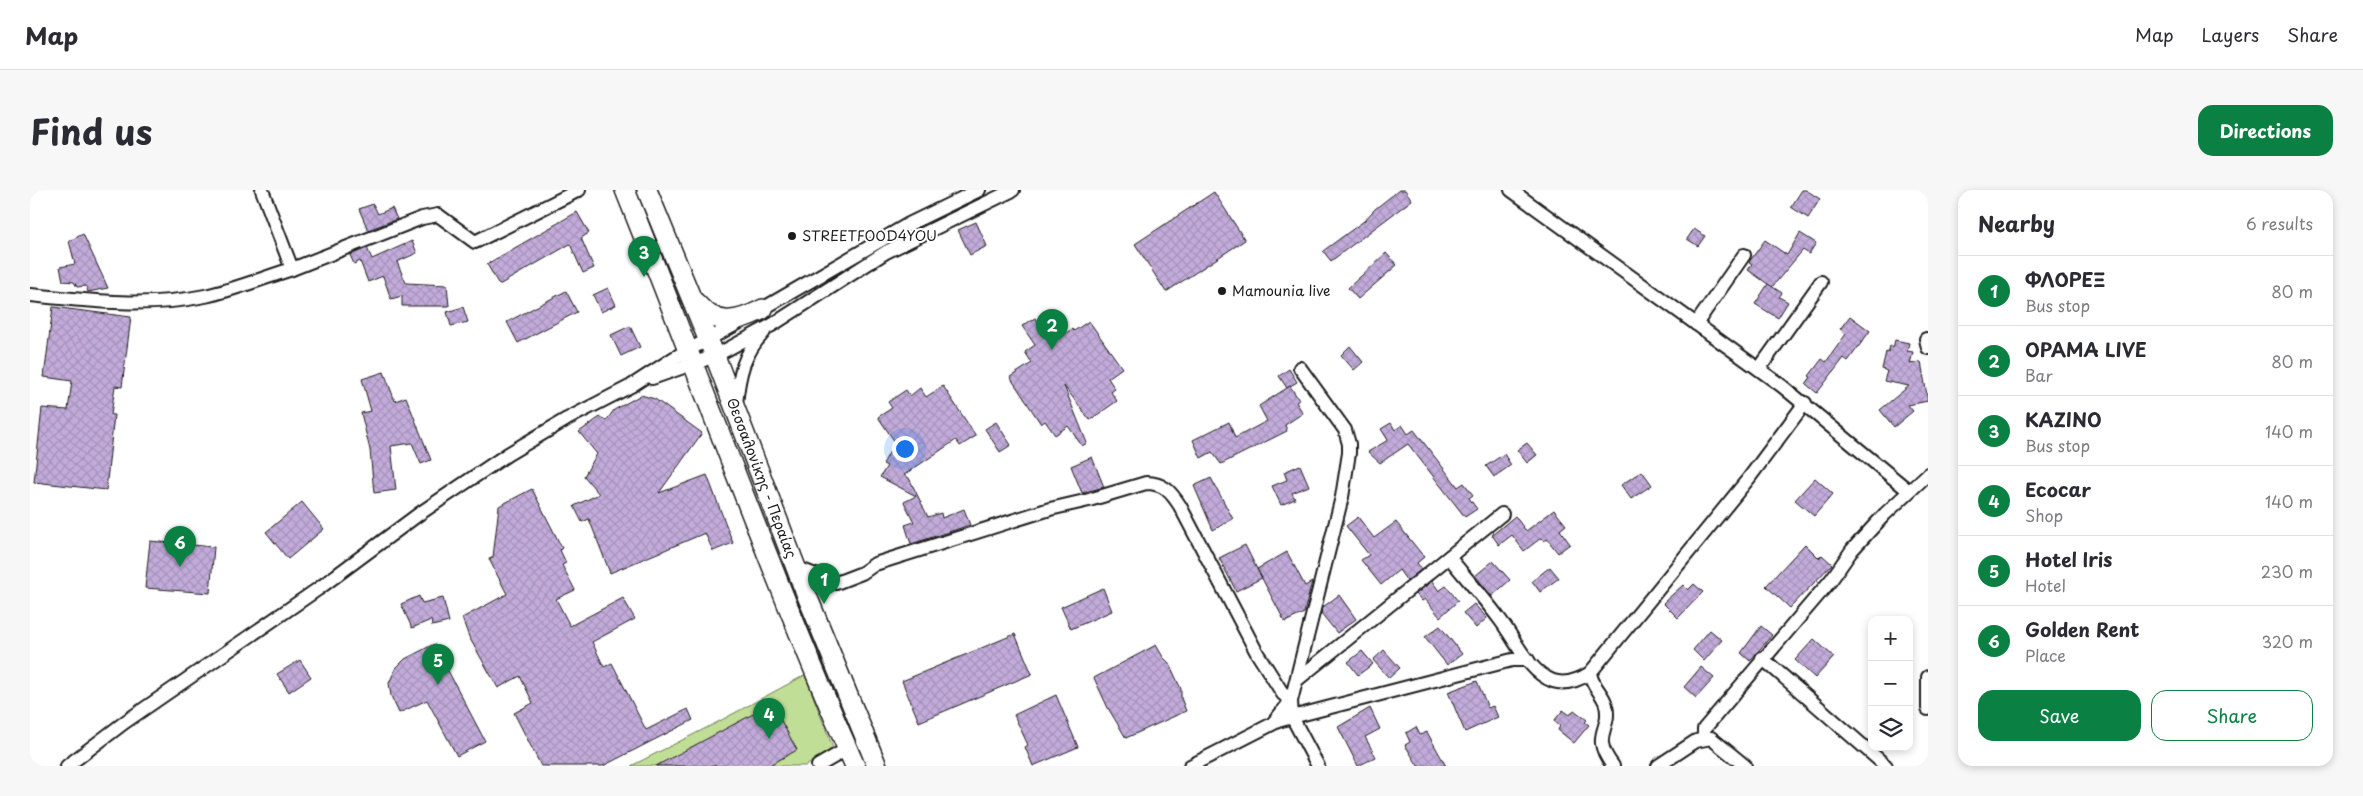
<!DOCTYPE html>
<meta charset="utf-8">
<style>
:root{--surface:#fff;--page:#f7f7f7;--text:#2b2b33;--muted:#7c7c81;--line:#e1e1e2;--accent:#0b8043}
body{margin:0;font-family:"Playpen Sans",sans-serif;background:var(--page);color:var(--text)}
.controls{position:absolute;right:15px;bottom:15px;display:grid;overflow:hidden;border-radius:10px;box-shadow:0 2px 8px #0003}
.controls button{width:45px;height:45px;display:grid;place-items:center;padding:0;border:0;border-bottom:1px solid var(--line);background:var(--surface);color:var(--text);font:25px sans-serif}
.you{position:absolute;left:874px;top:258px;width:18px;height:18px;margin:-12px;border:4px solid #fff;border-radius:50%;background:#1a73e8;box-shadow:0 0 0 8px #1a73e833}
.badge{display:grid;place-items:center;width:32px;height:32px;border-radius:50%;background:var(--accent);color:#fff;font-size:16px;font-weight:700}
.pin{position:absolute;translate:-50% -41px;filter:drop-shadow(0 1px 2px #0008)}
.pin::after{content:'';position:absolute;top:26px;width:18px;height:15px;background:inherit;clip-path:polygon(0 0,100% 0,50% 100%)}
.list{margin:0;padding:0;list-style:none}
h2{display:flex;justify-content:space-between;align-items:center;height:65px;margin:0;padding:0 20px;font-size:21px}
h2 small{font-size:16px;font-weight:400;color:var(--muted)}
.list li{display:grid;grid-template-columns:32px 1fr auto;gap:15px;align-items:center;box-sizing:border-box;height:70px;padding:0 20px;border-top:1px solid var(--line)}
.list b{display:block;font-size:19px;white-space:nowrap}
.list p{margin:0;font-size:16px;white-space:nowrap;color:var(--muted)}
.list em{font-size:16px;font-style:normal;color:var(--muted)}
.actions{display:flex;gap:10px;padding:15px 20px}
.actions a{flex:1;padding:11px 0;border:1px solid var(--accent);border-radius:15px;text-align:center;font-size:18px;color:var(--accent)}
.actions .main{background:var(--accent);color:#fff}
.icon{flex:none;width:28px;height:28px;fill:none;stroke:currentColor;stroke-width:2;stroke-linecap:round;stroke-linejoin:round}
.map{position:relative;flex:none;width:1898px;height:576px;overflow:hidden;border-radius:15px}
header{display:flex;align-items:center;gap:30px;box-sizing:border-box;height:70px;padding:0 25px;background:var(--surface);border-bottom:1px solid var(--line)}
header strong{font-size:24px}
nav{display:flex;gap:28px;margin-inline-start:auto;font-size:18px}
.intro{display:flex;align-items:center;justify-content:space-between;box-sizing:border-box;height:120px;padding:0 30px}
h1{margin:0;font-size:35px}
.button{padding:12px 22px;border-radius:15px;background:var(--accent);color:#fff;font-size:18px;font-weight:700}
main{display:flex;gap:30px;padding:0 30px}
aside{flex:1;background:var(--surface);border-radius:15px;box-shadow:0 2px 8px #0003}
.map>svg:first-child{display:block}
.grass{fill:#c1de96;stroke:#6e7d59}
.building{fill:url(#building-cross-hatch);stroke:#1c1c1c}
.lines{fill:none;stroke-linecap:round;stroke-linejoin:round}
.street-casing{stroke:#1c1c1c;stroke-width:16}
.primary-casing{stroke:#1c1c1c;stroke-width:22}
.street{stroke:#fff;stroke-width:12}
.primary{stroke:#fff;stroke-width:19}
.poi-dot{fill:#1c1c1c;stroke:#fff;stroke-width:2}
.labels{text-anchor:middle;stroke-width:4;stroke-linejoin:round;paint-order:stroke}
.poi-label{font-size:14px;fill:#1c1c1c;stroke:#fff;text-anchor:start}
.street-label{font-size:14px;fill:#1c1c1c;stroke:#fff}
</style>
<header>
<strong>Map</strong>
<nav><a>Map</a><a>Layers</a><a>Share</a></nav>
</header>
<div class="intro"><h1>Find us</h1><a class="button">Directions</a></div>
<main>
<div class="map">
<svg width="1898" height="576" viewBox="0 0 1898 576">
<defs>
<pattern id="building-cross-hatch" width="8" height="8" patternUnits="userSpaceOnUse" patternTransform="scale(1.25)"><rect width="8" height="8" fill="#c2abda"/><path d="M0 0l8 8M0 8l8-8" fill="none" stroke="#a693ba"/></pattern>
</defs>
<rect width="100%" height="100%" fill="#fff"/>
<filter id="ink" filterUnits="userSpaceOnUse"><feTurbulence type="fractalNoise" baseFrequency=".02" numOctaves="2"/><feDisplacementMap in="SourceGraphic" scale="10" xChannelSelector="R" yChannelSelector="G"/><feConvolveMatrix kernelMatrix="1 2 1 2 8 2 1 2 1" color-interpolation-filters="sRGB"/></filter>
<g filter="url(#ink)">
<!-- grass -->
<path class="grass" d="M775 485 803 558 776 576H601L686 533Z"/>
<!-- building -->
<g class="building">
<path d="M1369 0H1375L1382 10 1301 71 1293 61 1334 31 1345 19Z"/>
<path d="M1772 0H1776L1790 9 1778 28 1761 17Z"/>
<path d="M1184 2 1215 50 1136 102 1105 54Z"/>
<path d="M343 14 348 24 362 18 367 29 338 40 329 19Z"/>
<path d="M547 22 559 43 551 48 564 78 553 83 540 54 469 95 457 74Z"/>
<path d="M946 32 957 56 940 65 928 40Z"/>
<path d="M1664 39 1675 46 1668 56 1657 49Z"/>
<path d="M1770 43 1786 53 1779 64 1773 60 1742 97 1718 80 1722 74 1719 72 1735 50 1757 65Z"/>
<path d="M53 44 78 98 58 102 56 96 47 97 44 92 33 91 30 77 45 74 39 51Z"/>
<path d="M382 51 387 63 367 72 376 93 417 95 419 116H372V106L361 109 353 86 338 92 330 71 324 74 320 65 337 58 342 69Z"/>
<path d="M1356 63 1367 75 1328 109 1318 98Z"/>
<path d="M1738 94 1752 103 1749 107 1758 112 1748 128 1725 114Z"/>
<path d="M578 98 586 115 571 122 563 105Z"/>
<path d="M536 101 547 122 488 153 477 132Z"/>
<path d="M23 117 101 127 92 197 85 196 81 225H84L76 300 4 292 12 218 38 220 42 191 14 187Z"/>
<path d="M433 117 438 132 421 136 417 122Z"/>
<path d="M1820 126 1840 141 1818 171 1814 168 1787 203 1776 194 1781 187 1779 186 1792 169 1796 172 1816 144 1810 139Z"/>
<path d="M1005 128 1018 147 1028 140 1032 146 1042 139 1044 141 1059 131 1092 178 1078 188 1085 199 1081 202 1087 211 1060 230 1034 196 1057 253 1052 256 1038 236 1025 245 1015 231 1011 234 980 187 1002 173 995 162 1005 155 992 136Z"/>
<path d="M600 136 610 157 591 166 581 145Z"/>
<path d="M1865 150 1879 153 1877 161 1883 162 1880 174 1891 172 1898 211 1878 215 1883 221 1864 237 1850 220 1879 196 1854 191 1857 181 1852 179 1856 162 1858 163 1860 156 1863 158Z"/>
<path d="M1320 156 1333 172 1324 180 1311 165Z"/>
<path d="M1259 179 1267 192 1257 198 1249 186Z"/>
<path d="M354 182 365 211 376 207 401 270 391 274 382 253 361 256 366 300 344 303 340 260 331 223 341 221 332 189Z"/>
<path d="M913 196 946 246 930 256 926 250 874 285 879 288 898 327 911 323 912 328 934 319 940 335 881 354 875 335 884 332 874 312 886 306 850 287 857 276 853 274 865 252 848 227 862 218 858 212 876 200 880 206 890 198 896 207Z"/>
<path d="M1260 196 1269 210 1266 212 1273 223 1255 235 1257 241 1191 274 1182 262 1171 268 1163 250 1199 232 1205 248 1237 231 1229 216Z"/>
<path d="M611 205 625 209 672 243 629 303 677 285 703 353 683 361 675 343 580 383 559 329 552 332 544 316 569 304 554 286 567 264 549 242 570 227 576 231 584 220Z"/>
<path d="M966 232 981 255 970 262 955 239Z"/>
<path d="M1361 233 1365 240 1372 235 1378 244 1384 240 1428 297 1434 293 1443 305 1439 308 1447 319 1435 327 1378 254 1350 273 1338 262 1358 250 1351 239Z"/>
<path d="M1497 253 1507 265 1497 273 1487 260Z"/>
<path d="M1474 264 1481 275 1464 287 1456 276Z"/>
<path d="M1062 267 1074 297 1052 303 1041 276Z"/>
<path d="M1270 275 1279 296 1262 303 1265 309 1251 315 1242 296 1257 290 1254 282Z"/>
<path d="M1612 281 1622 295 1601 309 1591 295Z"/>
<path d="M1181 288 1203 329 1183 340 1164 296Z"/>
<path d="M1785 288 1803 304 1784 326 1765 310Z"/>
<path d="M502 299 532 358 530 360 536 373 532 375 545 400 526 409 540 436 593 408 605 429 562 452 574 477 582 473 616 540 658 519 663 530 573 576H511L484 523 503 513 490 486 468 498 439 447 432 428 477 404 459 369 463 367 469 316Z"/>
<path d="M272 312 294 339 258 369 236 342Z"/>
<path d="M1524 320 1536 335 1530 340 1540 354 1528 363 1517 349 1514 351 1511 348 1494 361 1482 345 1469 355 1462 345 1485 326 1496 341Z"/>
<path d="M1328 327 1344 348 1366 332 1394 367 1387 373 1392 379 1377 391 1369 380 1351 395 1331 370 1339 365 1316 336Z"/>
<path d="M120 351 184 357 180 403 115 398Z"/>
<path d="M1775 354 1789 368 1792 365 1802 374 1760 418 1736 396Z"/>
<path d="M1215 355 1227 379 1257 362 1275 396 1282 392 1274 423 1255 432 1227 379 1232 388 1206 401 1189 368Z"/>
<path d="M1463 371 1480 390 1462 406 1445 386Z"/>
<path d="M1520 377 1529 388 1510 402 1502 391Z"/>
<path d="M1402 391 1409 401 1416 396 1428 411 1410 427 1395 409 1392 411 1386 404Z"/>
<path d="M1664 394 1673 402 1648 428 1633 413 1653 395 1658 400Z"/>
<path d="M1073 398 1082 421 1041 439 1031 417Z"/>
<path d="M1309 405 1326 429 1307 443 1291 423 1293 417Z"/>
<path d="M389 406 392 413 413 408 419 432 402 436 401 430 382 438 371 414Z"/>
<path d="M1444 414 1457 428 1446 438 1433 423Z"/>
<path d="M1410 436 1432 464 1417 475 1395 447Z"/>
<path d="M1731 436 1742 445 1720 471 1711 463Z"/>
<path d="M1680 440 1692 450 1674 471 1663 460Z"/>
<path d="M985 444 1002 484 889 532 872 491Z"/>
<path d="M1784 449 1804 467 1785 488 1765 470Z"/>
<path d="M404 454 455 551 427 566 397 510 369 523 361 506 359 493 366 478 375 469Z"/>
<path d="M1126 455 1133 467 1139 473 1151 499V508L1156 521 1096 548 1078 518 1064 488Z"/>
<path d="M1354 460 1370 478 1359 488 1343 470Z"/>
<path d="M1332 461 1343 474 1328 485 1318 472Z"/>
<path d="M270 470 281 487 259 502 247 484Z"/>
<path d="M1671 477 1684 488 1666 508 1654 497Z"/>
<path d="M1447 491 1458 518 1463 516 1468 527 1435 542 1418 502Z"/>
<path d="M1026 505 1048 557 1003 576 995 557 998 555 984 525Z"/>
<path d="M742 514 767 560 738 576H626Z"/>
<path d="M1340 518 1350 539 1335 547 1346 567 1328 576 1308 537Z"/>
<path d="M1533 520 1540 525 1544 520 1557 530 1555 532 1559 535 1544 553 1528 540 1530 536 1524 531Z"/>
<path d="M1386 537 1390 545 1397 542 1416 576H1388L1375 555 1380 552 1376 543Z"/>
</g>
<g class="lines">
<!-- street casing -->
<g class="street-casing">
<g id="street">
<path d="M232 0 262 79 392 28 408 25 445 52 549 0"/>
<path d="M1481 0 1752 196 1879 301"/>
<path d="M0 105C58 111 117 118 175 106 204 100 233 88 262 79"/>
<path d="M727 122 879 34 949 0"/>
<path d="M1666 134 1714 65"/>
<path d="M1896 149 1898 158"/>
<path d="M1270 178 1315 240 1319 254V263L1312 307 1261 511 1262 527 1288 576"/>
<path d="M1729 179 1791 92"/>
<path d="M622 188 685 166 742 135 856 62 983 0"/>
<path d="M706 214C709 185 713 164 734 142"/>
<path d="M1419 367C1435 387 1453 407 1468 427 1485 448 1497 481 1523 491 1536 495 1549 490 1560 483L1719 288 1775 213"/>
<path d="M765 377 806 393 832 383 845 374 1020 319 1059 310 1116 293C1134 293 1141 302 1150 316L1227 463 1253 504 1261 511 1243 533"/>
<path d="M1732 468 1856 576"/>
<path d="M1560 483C1562 497 1573 503 1576 515 1582 541 1559 544 1583 576"/>
<path d="M1898 487V519"/>
<path d="M1268 489 1472 324"/>
<path d="M1674 548V539L1801 390 1822 360 1855 324 1898 284"/>
<path d="M37 576 95 532 288 399 389 324 478 264 537 229 601 196 644 168 710 132"/>
<path d="M788 576 817 559"/>
<path d="M1160 576 1248 531 1262 527 1482 470H1498"/>
<path d="M1628 576 1666 551 1681 548 1715 576"/>
</g>
</g>
<!-- primary casing -->
<g class="primary-casing">
<g id="primary">
<path d="M595 0C672 192 742 387 825 576"/>
<path id="s1" d="M617 0 685 166 773 396 847 576"/>
<path d="M665 112C687 137 706 133 733 119"/>
</g>
</g>
<!-- street -->
<use href="#street" class="street"/>
<!-- primary -->
<use href="#primary" class="primary"/>
</g>
</g>
<!-- markers -->
<g class="poi-dot">
<circle cx="762" cy="46" r="5"/>
<circle cx="1192" cy="101" r="5"/>
</g>
<g class="labels">
<!-- poi labels -->
<g class="poi-label">
<text x="772" y="51">STREETFOOD4YOU</text>
<text x="1202" y="106">Mamounia live</text>
</g>
<!-- street labels -->
<g class="street-label">
<text dy="5" stroke="none"><textPath href="#s1" startOffset="310">Θεσσαλονίκης - Περαίας</textPath></text>
</g>
</g>
</svg>
<div class="controls">
<button>+</button>
<button>−</button>
<button><svg class="icon" aria-label="layers" viewBox="0 0 24 24"><path d="M12 4l9 5-9 5-9-5zM3 14l9 5 9-5"/></svg></button>
</div>
<div class="you"></div>
<div class="pin badge" style="left:794px;top:414px">1</div>
<div class="pin badge" style="left:1022px;top:160px">2</div>
<div class="pin badge" style="left:614px;top:87px">3</div>
<div class="pin badge" style="left:739px;top:549px">4</div>
<div class="pin badge" style="left:408px;top:495px">5</div>
<div class="pin badge" style="left:150px;top:377px">6</div>
</div>
<aside>
<h2>Nearby<small>6 results</small></h2>
<ul class="list">
<li><span class="badge">1</span><div><b>ΦΛΟΡΕΞ</b><p>Bus stop</p></div><em>80 m</em></li>
<li><span class="badge">2</span><div><b>ΟΡΑΜΑ LIVE</b><p>Bar</p></div><em>80 m</em></li>
<li><span class="badge">3</span><div><b>ΚΑΖΙΝΟ</b><p>Bus stop</p></div><em>140 m</em></li>
<li><span class="badge">4</span><div><b>Ecocar</b><p>Shop</p></div><em>140 m</em></li>
<li><span class="badge">5</span><div><b>Hotel Iris</b><p>Hotel</p></div><em>230 m</em></li>
<li><span class="badge">6</span><div><b>Golden Rent</b><p>Place</p></div><em>320 m</em></li>
</ul>
<div class="actions"><a class="main">Save</a><a>Share</a></div>
</aside>
</main>
